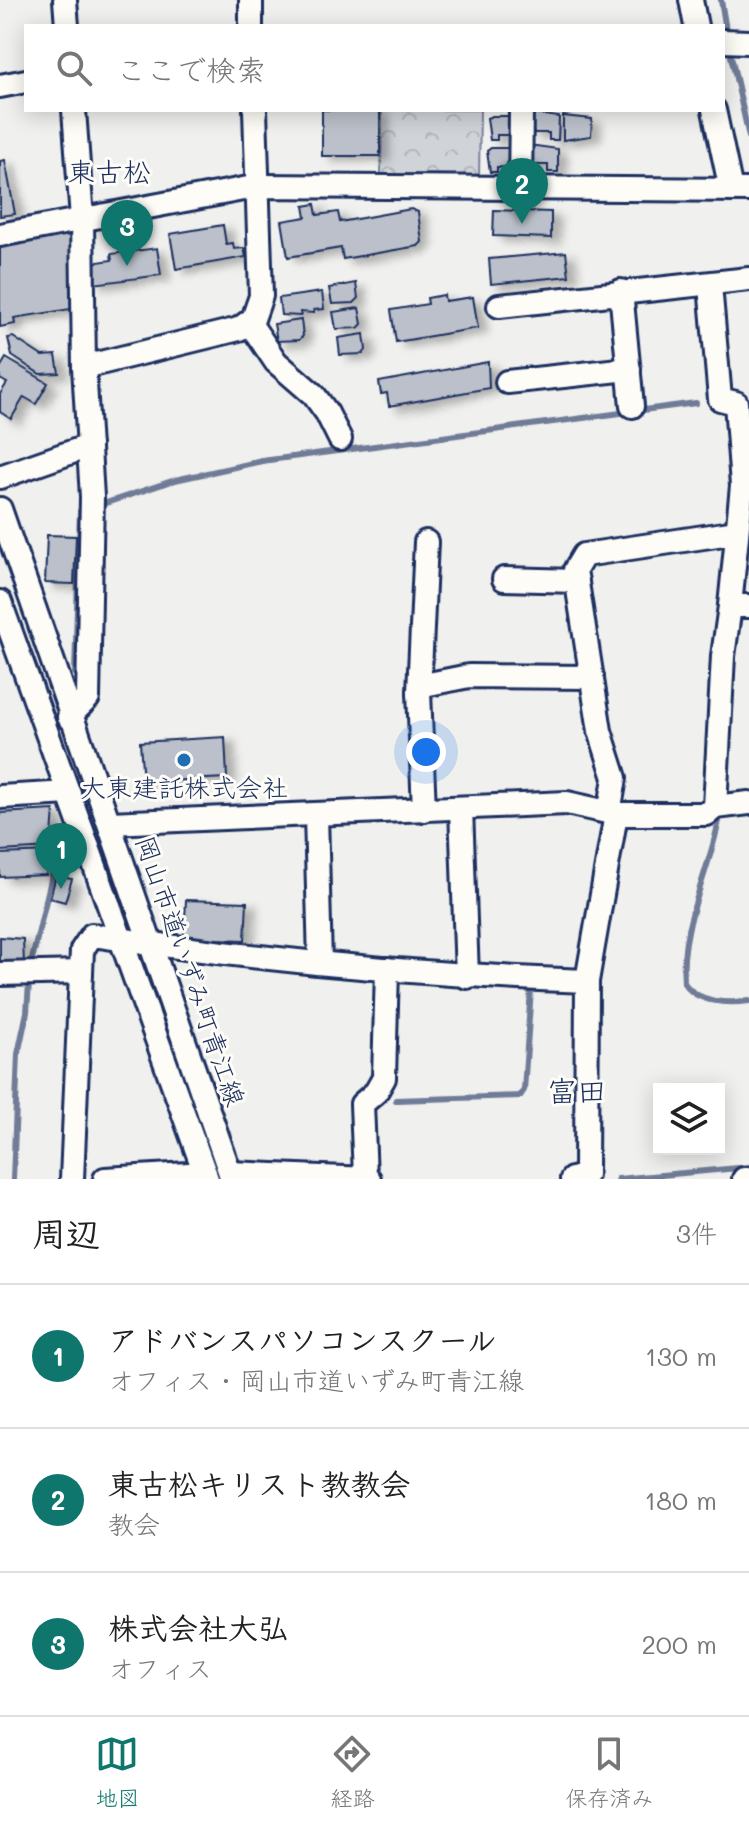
<!DOCTYPE html>
<html lang="ja">
<meta charset="utf-8">
<style>
:root{--surface:#fff;--page:#f6f6f6;--text:#222;--muted:#767676;--line:#e0e0e0;--accent:#0f766e}
body{margin:0;font-family:Mali,"Klee One",sans-serif;background:var(--page);color:var(--text)}
.controls{position:absolute;right:24px;bottom:24px;display:grid;overflow:hidden;border-radius:0px;box-shadow:0 4px 20px #0003}
.controls button{width:72px;height:72px;display:grid;place-items:center;padding:0;border:0;border-bottom:2px solid var(--line);background:var(--surface);color:var(--text);font:40px sans-serif}
.you{position:absolute;left:426px;top:752px;width:28px;height:28px;margin:-20px;border:6px solid #fff;border-radius:50%;background:#1a73e8;box-shadow:0 0 0 12px #1a73e833}
.badge{display:grid;place-items:center;width:52px;height:52px;border-radius:50%;background:var(--accent);color:#fff;font-size:26px;font-weight:700}
.pin{position:absolute;translate:-50% -66px;filter:drop-shadow(0 2px 4px #0008)}
.pin::after{content:'';position:absolute;top:42px;width:28px;height:24px;background:inherit;clip-path:polygon(0 0,100% 0,50% 100%)}
.list{margin:0;padding:0;list-style:none}
h2{display:flex;justify-content:space-between;align-items:center;height:104px;margin:0;padding:0 32px;font-size:34px}
h2 small{font-size:26px;font-weight:400;color:var(--muted)}
.list li{display:grid;grid-template-columns:52px 1fr auto;gap:24px;align-items:center;box-sizing:border-box;height:144px;padding:0 32px;border-top:2px solid var(--line)}
.list b{display:block;font-size:30px;white-space:nowrap}
.list p{margin:0;font-size:26px;white-space:nowrap;color:var(--muted)}
.list em{font-size:26px;font-style:normal;color:var(--muted)}
.icon{flex:none;width:44px;height:44px;fill:none;stroke:currentColor;stroke-width:2;stroke-linecap:round;stroke-linejoin:round}
.map{position:relative;flex:none;width:749px;height:1179px;overflow:hidden}
.search{position:absolute;background:var(--surface);box-shadow:0 4px 20px #0003;left:24px;right:24px;top:24px;height:88px;display:flex;align-items:center;gap:20px;box-sizing:border-box;padding:0 28px;border-radius:0px;color:var(--muted);font-size:30px}
.sheet{height:536px;background:var(--surface)}
nav{display:flex;justify-content:space-around;align-items:center;box-sizing:border-box;height:112px;border-top:2px solid var(--line);background:var(--surface);font-size:22px;color:var(--muted)}
nav a{display:grid;justify-items:center;gap:4px}
nav .on{color:var(--accent)}
.map>svg:first-child{display:block}
.park{fill:url(#park-crowns);stroke:#76819b;stroke-width:2}
.lines{fill:none;stroke-linecap:round;stroke-linejoin:round}
.stream{stroke:#6f7b97;stroke-width:6}
.building{fill:#bbc0ca;stroke:#1b2f5e;stroke-width:2;filter:url(#shadow)}
.minor-casing{stroke:#1b2f5e;stroke-width:28}
.minor{stroke:#fdfcf7;stroke-width:22}
.poi-dot{fill:#1f6fb2;stroke:#fdfcf7;stroke-width:3}
.labels{text-anchor:middle;stroke-width:6;stroke-linejoin:round;paint-order:stroke}
.poi-label{font-size:26px;fill:#1b2f5e;stroke:#fdfcf7}
.street-label{font-size:26px;fill:#1b2f5e;stroke:#fdfcf7}
.neighbourhood-label{font-size:28px;fill:#1b2f5e;stroke:#fdfcf7}
.quarter-label{font-size:30px;fill:#1b2f5e;stroke:#fdfcf7}
</style>
<div class="map">
<svg width="749" height="1179" viewBox="0 0 749 1179">
<defs>
<pattern id="park-crowns" width="20" height="18" patternUnits="userSpaceOnUse" patternTransform="scale(2)"><rect width="20" height="18" fill="#d0d3d8"/><path d="M2 6a3 3 0 1 1 6 0M12 15a3 3 0 1 1 6 0" fill="none" stroke="#b2b5bc"/></pattern>
<filter id="shadow"><feDropShadow dx="9" dy="5" stdDeviation="4" flood-color="#0004"/></filter>
</defs>
<rect width="100%" height="100%" fill="#f0f0ee"/>
<filter id="ink" filterUnits="userSpaceOnUse"><feTurbulence type="fractalNoise" baseFrequency=".0125" numOctaves="2"/><feDisplacementMap in="SourceGraphic" scale="16" xChannelSelector="R" yChannelSelector="G"/><feConvolveMatrix kernelMatrix="1 2 1 2 8 2 1 2 1" color-interpolation-filters="sRGB"/></filter>
<g filter="url(#ink)">
<!-- park -->
<path class="park" d="M382 110H480L479 178 381 176Z"/>
<g class="lines">
<!-- stream -->
<g class="stream">
<path d="M721 0 727 36"/>
<path d="M729 47 749 137"/>
<path d="M100 505 175 480 262 461 696 403"/>
<path d="M75 673 80 511"/>
<path d="M721 810C712 868 679 924 684 983 697 1003 728 1004 749 1001"/>
<path d="M396 1100 520 1096 524 1090 531 989H539"/>
<path d="M13 1179 18 1054 27 1012 30 968 62 833"/>
<path d="M618 1179 749 1167"/>
</g>
</g>
<!-- building -->
<g class="building">
<rect x="322" y="110" width="58" height="46"/>
<path d="M529 113 559 117 558 140H549V133H529Z"/>
<path d="M492 116H515V135H497V140H490L487 118Z"/>
<path d="M563 116 592 119 591 136 563 140Z"/>
<path d="M529 145 558 149V172H548V165H529Z"/>
<path d="M491 148H515V168L497 167V172H490L487 151Z"/>
<path d="M5 160 15 214 0 216V161Z"/>
<path d="M315 204 317 215 338 212 340 222 411 209 418 212 422 242 418 246 343 259 341 248 288 257 282 221 306 217 304 206Z"/>
<path d="M494 210 551 212V238L493 236Z"/>
<path d="M223 225 226 244 233 243 234 249 244 248 246 257 176 269 170 234Z"/>
<path d="M74 229 77 308 14 318 15 324 0 327V243Z"/>
<path d="M157 248 161 275 94 284 91 263 112 260 111 254Z"/>
<path d="M566 252 569 276 491 284 489 259Z"/>
<path d="M356 283 358 299 354 303 332 304 329 288Z"/>
<path d="M322 292 324 309 314 310V313L300 312 301 316 281 315 279 298Z"/>
<path d="M444 295 445 301 473 297 478 328 396 342 391 310 428 304 427 298Z"/>
<path d="M359 308 362 324 358 328 336 329 333 312Z"/>
<path d="M301 320 303 336 299 340 277 341 274 324Z"/>
<path d="M364 334 366 350 363 354 340 355 338 338Z"/>
<path d="M13 337 42 356 56 355 59 373 40 374 12 356 8 338Z"/>
<path d="M6 358 48 383 36 404 24 397 11 419 0 412V394L7 383 0 379V368Z"/>
<path d="M488 362 489 388 389 406 387 393 381 394 379 382Z"/>
<path d="M47 535 76 536 74 584 45 583Z"/>
<path d="M225 737 227 778 143 782 140 742Z"/>
<path d="M54 810 51 848 0 851V813Z"/>
<path d="M51 852 46 875 0 877V854Z"/>
<path d="M56 876 72 879 65 902 50 898Z"/>
<path d="M186 900 247 902 245 940 184 938Z"/>
<path d="M0 937 23 939 24 965 0 967Z"/>
</g>
<g class="lines">
<!-- minor casing -->
<g class="minor-casing">
<g id="minor">
<path d="M65 0 67 26"/>
<path d="M251 0V26"/>
<path d="M691 0 696 26"/>
<path d="M723 41 749 42"/>
<path d="M0 86 26 81"/>
<path d="M714 110 731 190"/>
<path d="M520 188 521 110"/>
<path d="M0 235 259 186 749 190"/>
<path d="M710 285 720 399 736 403 742 486 730 606"/>
<path d="M621 291 632 406"/>
<path d="M499 306 749 279"/>
<path d="M249 322 276 362 314 395 327 413 340 439"/>
<path d="M84 367 239 329 253 319 261 296 255 110"/>
<path d="M507 382 629 369"/>
<path d="M0 477 89 446"/>
<path d="M0 509 232 1179"/>
<path d="M504 579 577 581"/>
<path d="M0 602 207 1179"/>
<path d="M419 692 426 542"/>
<path d="M69 717 88 698 92 497 84 367 82 219 74 110"/>
<path d="M0 797 69 793"/>
<path d="M715 807 749 803"/>
<path d="M461 808 467 977"/>
<path d="M424 810 419 692 424 685 469 676 592 677"/>
<path d="M609 813 615 778 600 731 575 570 584 555 737 532"/>
<path d="M316 815 320 963"/>
<path d="M110 823 567 803 616 814H707L715 807 723 656 730 606H749"/>
<path d="M0 974 81 972"/>
<path d="M230 1173 369 1179"/>
<path d="M365 1177 362 1104 376 1092 384 1078 387 969"/>
<path d="M72 1179 82 950 92 935C256 960 421 975 587 981"/>
<path d="M105 1179 205 1173"/>
<path d="M572 1179 586 1175 587 981 616 814"/>
<path d="M744 1179H749"/>
</g>
</g>
<!-- minor -->
<use href="#minor" class="minor"/>
</g>
</g>
<!-- markers -->
<circle class="poi-dot" cx="184" cy="760" r="8"/>
<g class="labels">
<!-- poi labels -->
<g class="poi-label">
<text x="184" y="797">大東建託株式会社</text>
</g>
<!-- street labels -->
<g class="street-label">
<text transform="translate(190 971) rotate(71)" y="9">岡山市道いずみ町青江線</text>
</g>
<!-- neighbourhood labels -->
<g class="neighbourhood-label">
<text x="109" y="182">東古松</text>
</g>
<!-- quarter labels -->
<g class="quarter-label">
<text x="577" y="1102">富田</text>
</g>
</g>
</svg>
<div class="controls">
<button><svg class="icon" aria-label="layers" viewBox="0 0 24 24"><path d="M12 4l9 5-9 5-9-5zM3 14l9 5 9-5"/></svg></button>
</div>
<div class="you"></div>
<div class="pin badge" style="left:61px;top:889px">1</div>
<div class="pin badge" style="left:522px;top:224px">2</div>
<div class="pin badge" style="left:127px;top:266px">3</div>
<div class="search"><svg class="icon" aria-label="search" viewBox="0 0 24 24"><circle cx="10" cy="10" r="6"/><path d="M15 15l6 6"/></svg>ここで検索</div>
</div>
<section class="sheet">
<h2>周辺<small>3件</small></h2>
<ul class="list">
<li><span class="badge">1</span><div><b>アドバンスパソコンスクール</b><p>オフィス · 岡山市道いずみ町青江線</p></div><em>130 m</em></li>
<li><span class="badge">2</span><div><b>東古松キリスト教教会</b><p>教会</p></div><em>180 m</em></li>
<li><span class="badge">3</span><div><b>株式会社大弘</b><p>オフィス</p></div><em>200 m</em></li>
</ul>
</section>
<nav>
<a class="on"><svg class="icon" aria-label="map" viewBox="0 0 24 24"><path d="M3 6l6-2 6 2 6-2v14l-6 2-6-2-6 2zM9 4v14M15 6v14"/></svg>地図</a>
<a><svg class="icon" aria-label="directions" viewBox="0 0 24 24"><path d="M12 3l9 9-9 9-9-9zM9 14v-3h6M13 9l2 2-2 2"/></svg>経路</a>
<a><svg class="icon" aria-label="saved" viewBox="0 0 24 24"><path d="M7 4h10v16l-5-4-5 4z"/></svg>保存済み</a>
</nav>
